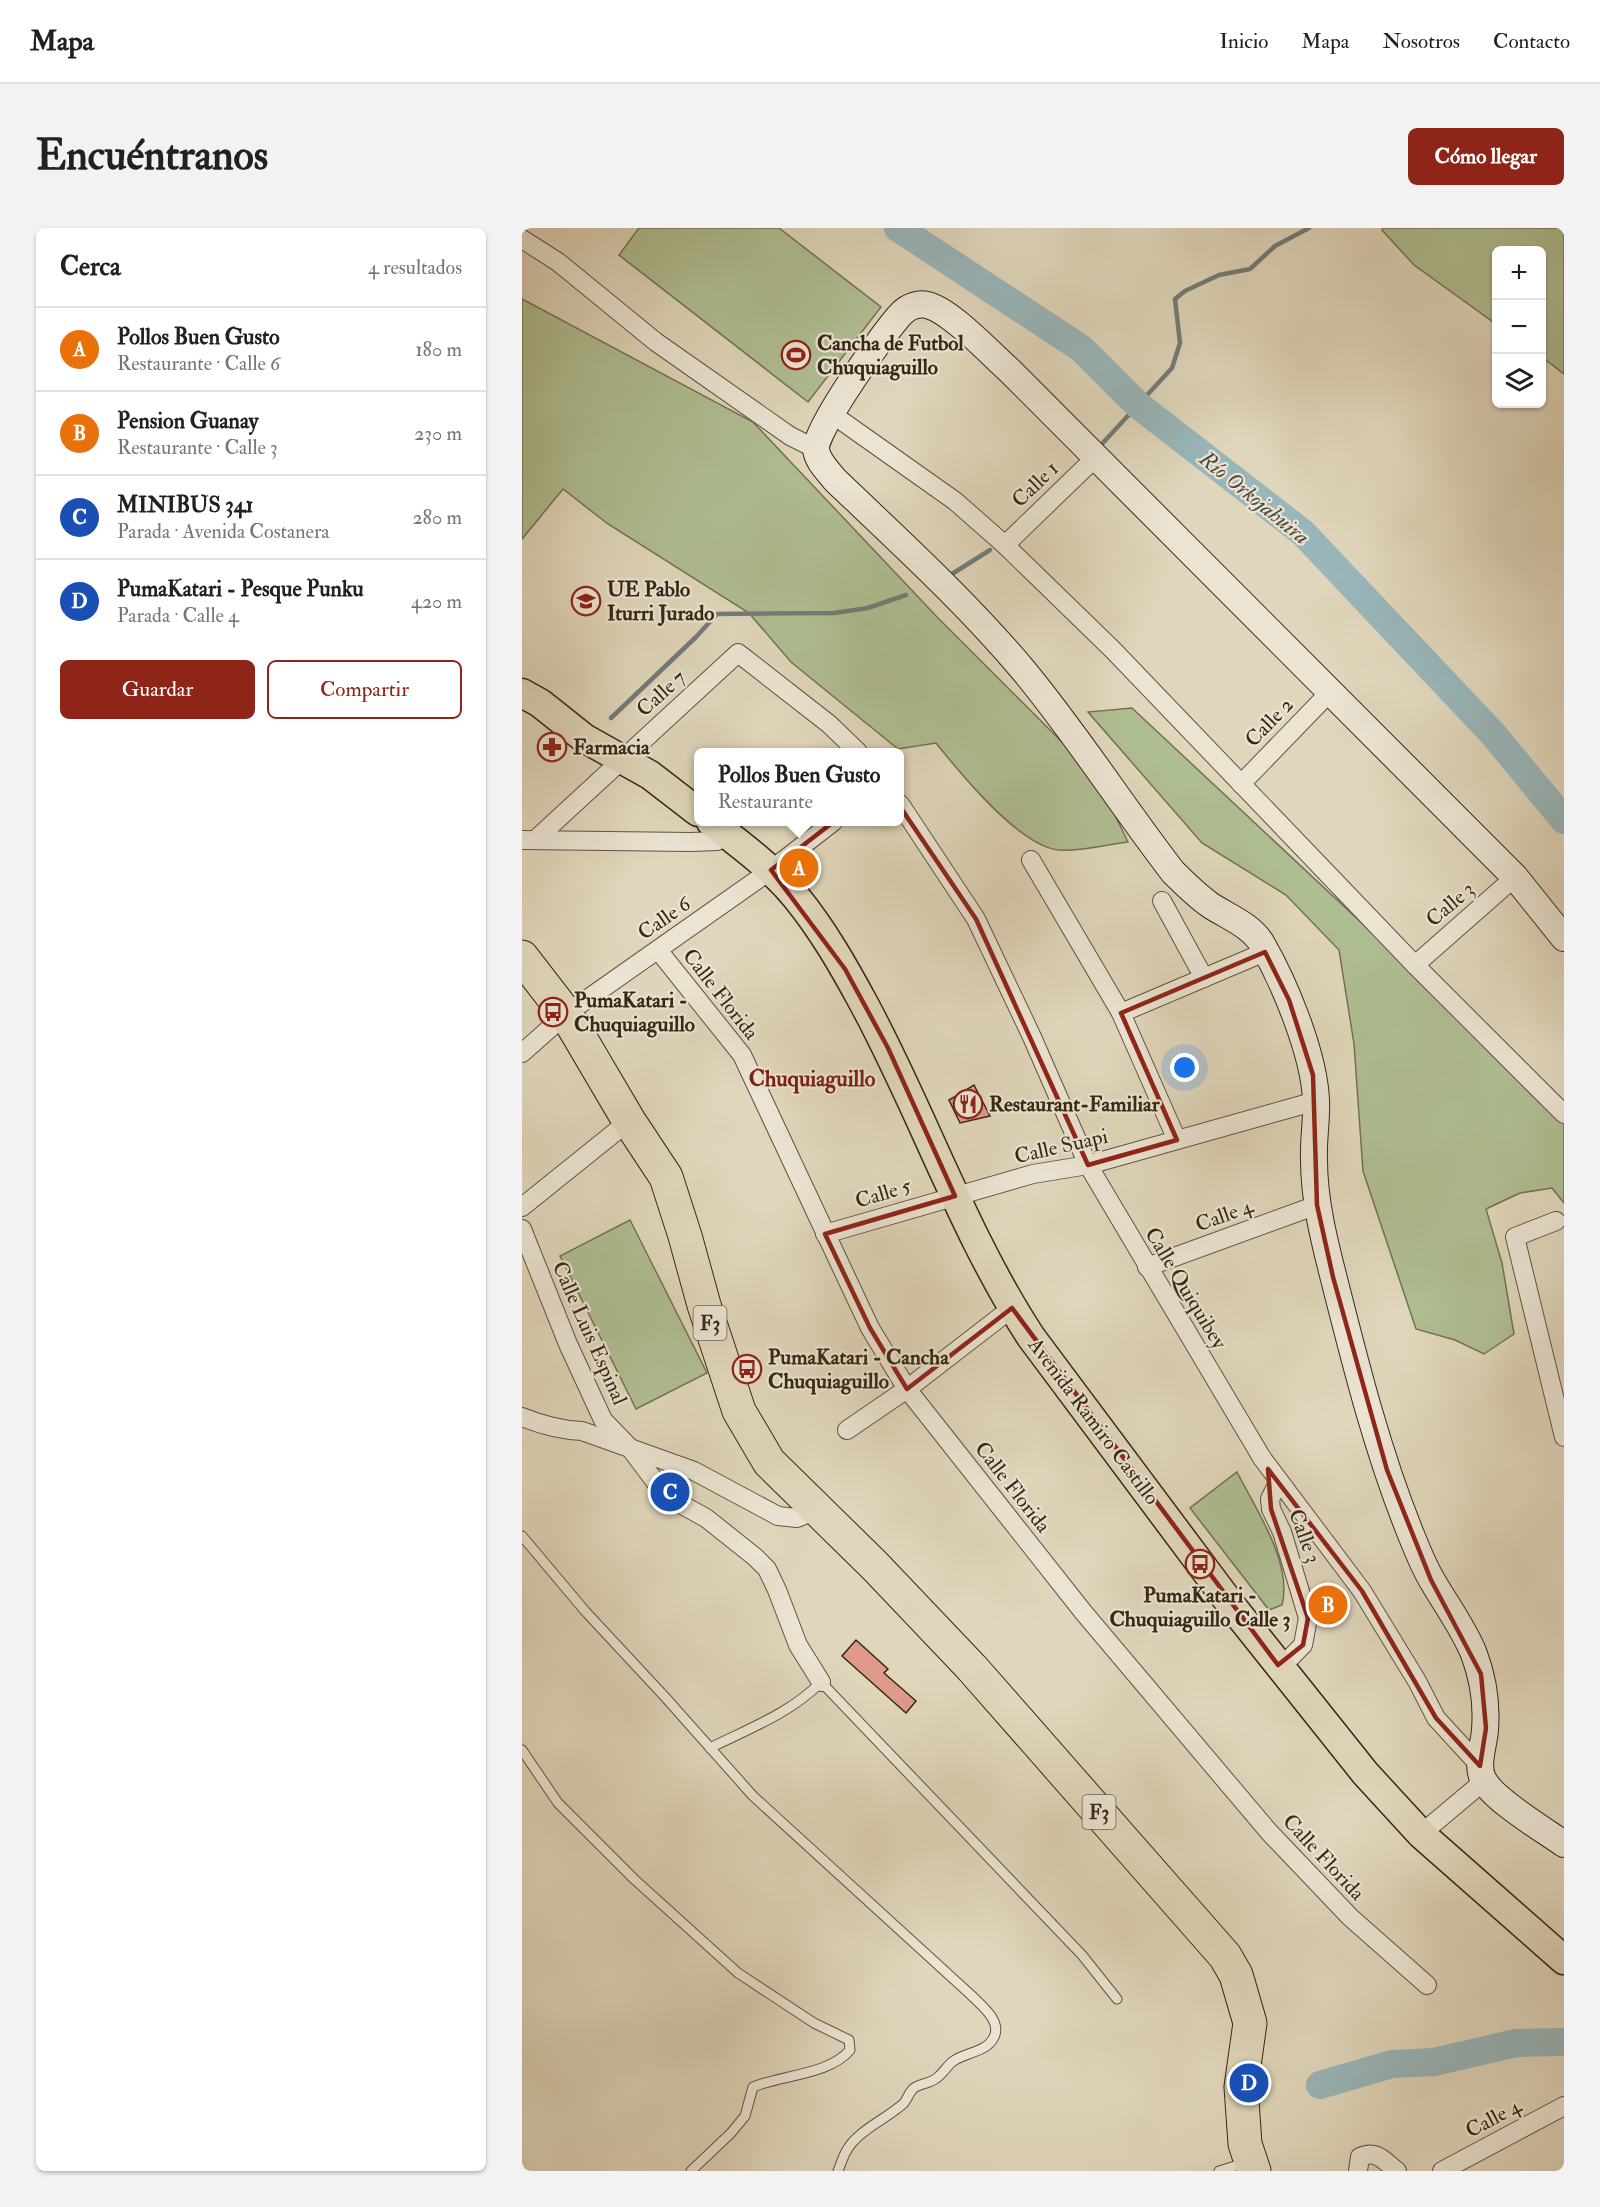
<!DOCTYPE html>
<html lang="es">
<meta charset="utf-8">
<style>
:root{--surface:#fff;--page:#f2f2f2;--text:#202124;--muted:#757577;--line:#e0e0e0;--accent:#8f2418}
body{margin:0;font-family:"IM FELL Double Pica",serif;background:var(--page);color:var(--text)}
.controls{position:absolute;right:18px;top:18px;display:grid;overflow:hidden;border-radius:9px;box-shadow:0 2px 4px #0004}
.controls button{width:54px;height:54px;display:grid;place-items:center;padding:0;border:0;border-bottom:2px solid var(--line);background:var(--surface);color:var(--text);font:30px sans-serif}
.you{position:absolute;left:663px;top:840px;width:21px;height:21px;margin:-15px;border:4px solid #fff;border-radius:50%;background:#1a73e8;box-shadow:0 0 0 9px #1a73e833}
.badge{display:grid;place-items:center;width:39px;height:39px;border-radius:50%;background:var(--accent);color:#fff;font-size:20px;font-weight:700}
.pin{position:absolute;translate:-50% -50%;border:3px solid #fff;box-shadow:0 2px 6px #0006}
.popup{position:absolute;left:172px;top:520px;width:210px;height:78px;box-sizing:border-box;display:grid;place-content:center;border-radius:9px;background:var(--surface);filter:drop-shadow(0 2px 4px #0005);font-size:20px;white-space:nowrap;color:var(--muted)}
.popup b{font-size:22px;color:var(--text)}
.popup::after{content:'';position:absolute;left:50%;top:100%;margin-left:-12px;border:12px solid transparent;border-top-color:var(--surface)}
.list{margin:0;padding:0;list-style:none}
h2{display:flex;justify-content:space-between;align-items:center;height:78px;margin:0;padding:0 24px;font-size:26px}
h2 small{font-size:20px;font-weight:400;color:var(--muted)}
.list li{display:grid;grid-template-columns:39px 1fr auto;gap:18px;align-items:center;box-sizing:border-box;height:84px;padding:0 24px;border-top:2px solid var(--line)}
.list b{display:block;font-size:22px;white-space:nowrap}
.list p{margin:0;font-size:20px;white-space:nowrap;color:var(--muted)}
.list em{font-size:20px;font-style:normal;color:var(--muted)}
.actions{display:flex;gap:12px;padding:18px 24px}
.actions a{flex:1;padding:14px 0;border:2px solid var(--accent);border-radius:9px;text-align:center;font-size:21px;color:var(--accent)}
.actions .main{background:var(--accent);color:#fff}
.icon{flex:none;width:33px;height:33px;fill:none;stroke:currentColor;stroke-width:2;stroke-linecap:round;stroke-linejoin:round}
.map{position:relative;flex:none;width:1042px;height:1943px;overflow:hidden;border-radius:9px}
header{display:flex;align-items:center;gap:36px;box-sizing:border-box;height:84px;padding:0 30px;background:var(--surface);border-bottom:2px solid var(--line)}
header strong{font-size:28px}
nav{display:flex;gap:33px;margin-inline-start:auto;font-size:21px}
.intro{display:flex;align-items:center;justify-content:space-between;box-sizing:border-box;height:144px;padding:0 36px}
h1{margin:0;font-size:42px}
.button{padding:15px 27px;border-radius:9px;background:var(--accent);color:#fff;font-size:21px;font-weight:700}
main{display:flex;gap:36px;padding:0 36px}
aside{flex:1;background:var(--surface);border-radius:9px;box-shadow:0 2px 4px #0004}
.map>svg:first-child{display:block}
.green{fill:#afbe92;stroke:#727253;stroke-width:1.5}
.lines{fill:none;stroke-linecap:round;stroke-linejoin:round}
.stream{stroke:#717d78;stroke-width:4.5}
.river{stroke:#99b6ba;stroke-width:28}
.building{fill:#e09a8b;stroke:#362714;stroke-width:1.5}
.lane-casing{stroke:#60533e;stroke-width:11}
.street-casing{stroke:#60533e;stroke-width:20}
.secondary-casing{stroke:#362714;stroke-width:28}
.primary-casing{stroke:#362714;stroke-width:31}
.highway-casing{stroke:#362714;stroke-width:35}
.lane{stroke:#ebe4d3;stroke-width:9}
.street{stroke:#ebe4d3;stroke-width:18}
.secondary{stroke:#ebe4d3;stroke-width:26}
.primary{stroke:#e0d6bb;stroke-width:28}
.highway{stroke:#e0d6bb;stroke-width:33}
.marked{fill:none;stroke:#8f2418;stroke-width:4.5;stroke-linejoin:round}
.labels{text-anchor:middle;stroke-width:4.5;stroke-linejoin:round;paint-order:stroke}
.shield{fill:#ebe4d3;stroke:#6c604d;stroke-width:1.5}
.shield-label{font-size:20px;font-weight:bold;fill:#362714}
.poi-label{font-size:21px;font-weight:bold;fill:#362714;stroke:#ebe4d3;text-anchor:start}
.street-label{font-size:21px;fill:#362714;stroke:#ebe4d3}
.water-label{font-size:22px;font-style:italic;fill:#4f4b3e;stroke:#ebe4d3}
.neighbourhood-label{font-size:22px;font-weight:bold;fill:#7a1f14;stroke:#ebe4d3}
</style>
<header>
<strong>Mapa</strong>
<nav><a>Inicio</a><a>Mapa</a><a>Nosotros</a><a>Contacto</a></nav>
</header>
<div class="intro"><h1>Encuéntranos</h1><a class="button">Cómo llegar</a></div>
<main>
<aside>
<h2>Cerca<small>4 resultados</small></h2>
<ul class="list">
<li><span class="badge" style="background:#e8710a">A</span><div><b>Pollos Buen Gusto</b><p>Restaurante · Calle 6</p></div><em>180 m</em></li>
<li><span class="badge" style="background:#e8710a">B</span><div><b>Pension Guanay</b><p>Restaurante · Calle 3</p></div><em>230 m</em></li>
<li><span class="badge" style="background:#1a4fb4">C</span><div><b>MINIBUS 341</b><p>Parada · Avenida Costanera</p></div><em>280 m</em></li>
<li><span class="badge" style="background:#1a4fb4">D</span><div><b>PumaKatari - Pesque Punku</b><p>Parada · Calle 4</p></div><em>420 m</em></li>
</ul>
<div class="actions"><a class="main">Guardar</a><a>Compartir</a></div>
</aside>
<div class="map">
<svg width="1042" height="1943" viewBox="0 0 1042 1943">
<rect width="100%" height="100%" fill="#e0d6bb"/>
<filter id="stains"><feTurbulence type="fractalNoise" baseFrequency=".00333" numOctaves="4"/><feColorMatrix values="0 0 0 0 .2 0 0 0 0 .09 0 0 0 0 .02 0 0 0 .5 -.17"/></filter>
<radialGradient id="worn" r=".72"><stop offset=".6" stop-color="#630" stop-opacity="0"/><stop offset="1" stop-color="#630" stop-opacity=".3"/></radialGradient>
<!-- green -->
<g class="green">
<path d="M117 0H257L359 79 286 174 97 27Z"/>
<path d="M861 0H1042V146L1020 129V22H975L974 96 892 37 860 2Z"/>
<path d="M0 71 231 194 416 390 574 548 606 614C587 616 554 624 537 622 498 619 438 545 414 515L376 521 269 434 227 385 86 296 41 261 0 311Z"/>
<path d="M610 480 906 757 1042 877V975L1030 960 998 965 964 981 980 1035 992 1106 962 1126 933 1112 894 1101 841 943 832 816 817 722 764 667 680 615 566 484Z"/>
<path d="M108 992 185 1145 114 1181 38 1028Z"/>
<path d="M715 1244C733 1280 771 1335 760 1377L747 1382 668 1280Z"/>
</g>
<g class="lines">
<!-- stream -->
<g class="stream">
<path d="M579 217 650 140 658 115 653 71 663 63 697 47 728 41 753 18 787 0"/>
<path d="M430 346 468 322"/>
<path d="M89 490 174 409 195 386 312 385 346 380 384 367"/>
</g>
<!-- river -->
<g class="river">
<path d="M376 0 560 121 616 177 781 305 971 506 1042 592"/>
<path d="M798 1857 870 1836 912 1834 994 1815 1042 1814"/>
</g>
</g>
<!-- building -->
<g class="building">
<path d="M452 857 468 888 438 895 427 872Z"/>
<path d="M816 1362 819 1390 797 1392 793 1365Z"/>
<path d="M334 1412 366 1441 362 1445 394 1473 384 1485 320 1428Z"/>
</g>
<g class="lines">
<!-- lane casing -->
<g class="lane-casing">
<g id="lane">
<path d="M0 1308 63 1383 143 1469 231 1568 449 1767C459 1777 480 1793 472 1809 465 1824 445 1824 433 1832 426 1836 423 1843 417 1848 411 1855 400 1855 392 1860 387 1864 386 1870 382 1875 366 1890 335 1903 325 1922 321 1928 319 1936 316 1943"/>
<path d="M188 1520C226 1501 269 1485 299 1454L560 1727 595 1771"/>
<path d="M0 1522 36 1575 112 1651 216 1745 292 1795 327 1812 328 1822C307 1847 259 1847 231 1859L223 1888 209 1905 169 1943"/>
<path d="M697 1943 723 1935"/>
</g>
</g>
<!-- street casing -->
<g class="street-casing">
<g id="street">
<path d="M0 11 36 34 134 114 268 208 294 221"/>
<path d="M310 186 433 273 483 317 591 422 893 737 1042 886"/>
<path d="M483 317 574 229"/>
<path d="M719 556 807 465"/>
<path d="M378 576 454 691 510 809 566 937 740 1230 840 1363 895 1453 914 1490 958 1538"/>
<path d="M0 612 169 614 195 613 207 607"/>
<path d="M13 612 216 425 307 496 336 524"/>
<path d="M509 632 599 785 655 912"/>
<path d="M640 673 682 750"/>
<path d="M136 722 220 827 348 1100 385 1161 562 1385 747 1604 828 1689 905 1757"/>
<path d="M893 737 993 649"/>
<path d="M599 785 743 724"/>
<path d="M0 825 44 786 249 642 311 594"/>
<path d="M0 979 107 893"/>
<path d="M1034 993 993 1009 1042 1209"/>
<path d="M0 1001 46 1116 81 1192 108 1220 144 1268 184 1290 233 1329 245 1341 255 1362 276 1417 299 1454"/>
<path d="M303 1006 511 946 566 937 794 873"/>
<path d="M625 1039 795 977"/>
<path d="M0 1189C20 1197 38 1202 60 1203L172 1243 256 1288 275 1290 294 1282"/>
<path d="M325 1202 385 1161 490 1080"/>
<path d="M756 1437 768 1430 781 1417 786 1390 760 1304 749 1281 748 1271 757 1253"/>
<path d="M899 1606 962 1553"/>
<path d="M836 1943 838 1929C854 1921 862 1933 875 1943"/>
<path d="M920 1943 1042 1878"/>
</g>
</g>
<!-- secondary casing -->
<g class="secondary-casing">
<path id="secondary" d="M1042 710 993 649 488 143C469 126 428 82 405 77 397 75 387 78 380 85 364 101 293 201 294 221 295 233 306 243 313 252 378 314 444 374 502 443 555 507 600 578 651 644 663 656 674 667 688 677 706 689 729 697 740 716 763 756 792 826 794 872 795 892 791 912 792 932 792 972 802 1012 812 1051 834 1138 856 1226 890 1309 896 1324 903 1341 911 1354 925 1378 942 1401 952 1426 961 1450 965 1477 963 1502 962 1517 954 1536 961 1551 970 1571 1022 1602 1042 1616"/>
</g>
<!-- primary casing -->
<g class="primary-casing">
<g id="primary">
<path d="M0 465 18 475 62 510 128 547 176 584"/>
<path d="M189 594C219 617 250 640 274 669 301 702 322 739 342 776 401 885 441 1005 509 1109L713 1382 843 1545 899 1606 1042 1732"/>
</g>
</g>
<!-- highway casing -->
<g class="highway-casing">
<path id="highway" d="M0 729 44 786 107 893 144 949 163 1008 182 1077 217 1183 247 1234 353 1338 450 1440 703 1728 714 1747 728 1795 719 1859 723 1916 732 1943"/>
</g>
<!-- lane -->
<use href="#lane" class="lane"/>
<!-- street -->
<use href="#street" class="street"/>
<!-- secondary -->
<use href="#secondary" class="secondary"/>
<!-- primary -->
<use href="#primary" class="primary"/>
<!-- highway -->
<use href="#highway" class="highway"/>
</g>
<!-- marked area -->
<path class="marked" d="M362 555 454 691 566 937 655 912 599 785 743 724 767 772 791 847 795 977 811 1049 865 1242 909 1352 959 1446 964 1500 958 1538 914 1490 840 1363 746 1241 749 1281 786 1390 781 1417 756 1437 490 1080 385 1161 348 1100 303 1006 433 968 366 820 323 741 249 642Z"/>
<!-- icons -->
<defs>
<g id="stadium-ring" transform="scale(1.5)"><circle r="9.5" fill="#ebe4d3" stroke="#8f2418" stroke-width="1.5"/><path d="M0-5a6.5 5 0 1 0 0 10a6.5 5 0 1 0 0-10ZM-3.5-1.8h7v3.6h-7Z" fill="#8f2418"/></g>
<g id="school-ring" transform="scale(1.5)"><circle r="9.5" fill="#ebe4d3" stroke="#8f2418" stroke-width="1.5"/><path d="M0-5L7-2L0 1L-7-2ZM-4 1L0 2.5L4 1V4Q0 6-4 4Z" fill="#8f2418"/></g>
<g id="pharmacy-ring" transform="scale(1.5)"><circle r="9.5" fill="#ebe4d3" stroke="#8f2418" stroke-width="1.5"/><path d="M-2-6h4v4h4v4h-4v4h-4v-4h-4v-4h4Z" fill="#8f2418"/></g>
<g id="bus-ring" transform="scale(1.5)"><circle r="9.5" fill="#ebe4d3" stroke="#8f2418" stroke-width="1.5"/><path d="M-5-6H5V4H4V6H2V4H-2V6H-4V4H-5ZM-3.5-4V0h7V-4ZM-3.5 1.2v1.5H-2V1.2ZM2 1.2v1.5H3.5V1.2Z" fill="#8f2418"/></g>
<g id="restaurant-ring" transform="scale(1.5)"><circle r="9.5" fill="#ebe4d3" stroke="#8f2418" stroke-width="1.5"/><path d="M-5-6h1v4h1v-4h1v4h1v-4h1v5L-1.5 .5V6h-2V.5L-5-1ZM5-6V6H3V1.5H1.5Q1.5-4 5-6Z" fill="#8f2418"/></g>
</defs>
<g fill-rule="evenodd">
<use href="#stadium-ring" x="274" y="127"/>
<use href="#school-ring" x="64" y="373"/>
<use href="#pharmacy-ring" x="30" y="519"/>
<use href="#bus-ring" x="31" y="784"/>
<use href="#restaurant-ring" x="446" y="876"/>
<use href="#bus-ring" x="225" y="1141"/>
<use href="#bus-ring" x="678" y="1336"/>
</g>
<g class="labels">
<!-- shield labels -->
<g class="shield">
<rect x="171.5" y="1078" width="33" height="34" rx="4.5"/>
<rect x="560.5" y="1567" width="33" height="34" rx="4.5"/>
</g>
<g class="shield-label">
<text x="188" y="1102">F3</text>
<text x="577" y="1591">F3</text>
</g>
<!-- poi labels -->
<g class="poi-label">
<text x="295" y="122">Cancha de Futbol<tspan x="295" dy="24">Chuquiaguillo</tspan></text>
<text x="85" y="368">UE Pablo<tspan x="85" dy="24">Iturri Jurado</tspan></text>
<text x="51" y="526">Farmacia</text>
<text x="52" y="779">PumaKatari -<tspan x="52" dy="24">Chuquiaguillo</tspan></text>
<text x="467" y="883">Restaurant-Familiar</text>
<text x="246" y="1136">PumaKatari - Cancha<tspan x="246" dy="24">Chuquiaguillo</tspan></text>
<text x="678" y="1374" text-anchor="middle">PumaKatari -<tspan x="678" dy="24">Chuquiaguillo Calle 3</tspan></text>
</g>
<!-- street labels -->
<g class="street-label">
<text transform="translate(513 256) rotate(-44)" y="7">Calle 1</text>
<text transform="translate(139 465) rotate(-42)" y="7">Calle 7</text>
<text transform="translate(747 494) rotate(-46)" y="7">Calle 2</text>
<text transform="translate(928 676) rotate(-41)" y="7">Calle 3</text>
<text transform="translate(142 690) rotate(-35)" y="7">Calle 6</text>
<text transform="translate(199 766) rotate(52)" y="7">Calle Florida</text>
<text transform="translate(539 918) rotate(-13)" y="7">Calle Suapi</text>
<text transform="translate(361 965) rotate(-17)" y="7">Calle 5</text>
<text transform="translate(702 987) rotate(-20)" y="7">Calle 4</text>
<text transform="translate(664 1060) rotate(59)" y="7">Calle Quiquibey</text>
<text transform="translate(68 1105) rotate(66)" y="7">Calle Luis Espinal</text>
<text transform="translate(572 1193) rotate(53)" y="7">Avenida Ramiro Castillo</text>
<text transform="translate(491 1259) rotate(52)" y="7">Calle Florida</text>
<text transform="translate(783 1308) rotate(70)" y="7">Calle 3</text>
<text transform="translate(802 1629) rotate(47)" y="7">Calle Florida</text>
<text transform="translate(971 1890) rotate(-28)" y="7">Calle 4</text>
</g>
<!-- water labels -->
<g class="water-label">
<text transform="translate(733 269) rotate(39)" y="8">Río Orkojahuira</text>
</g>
<!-- neighbourhood labels -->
<g class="neighbourhood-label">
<text x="290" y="858">Chuquiaguillo</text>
</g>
</g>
<rect width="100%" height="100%" filter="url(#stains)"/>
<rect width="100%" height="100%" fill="url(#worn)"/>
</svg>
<div class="controls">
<button>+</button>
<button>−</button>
<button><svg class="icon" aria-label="layers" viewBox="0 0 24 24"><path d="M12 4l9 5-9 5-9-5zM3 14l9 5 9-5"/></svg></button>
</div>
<div class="you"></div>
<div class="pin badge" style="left:277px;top:640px;background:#e8710a">A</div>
<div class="popup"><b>Pollos Buen Gusto</b>Restaurante</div>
<div class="pin badge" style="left:806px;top:1377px;background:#e8710a">B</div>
<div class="pin badge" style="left:148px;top:1264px;background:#1a4fb4">C</div>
<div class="pin badge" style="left:727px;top:1855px;background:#1a4fb4">D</div>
</div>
</main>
